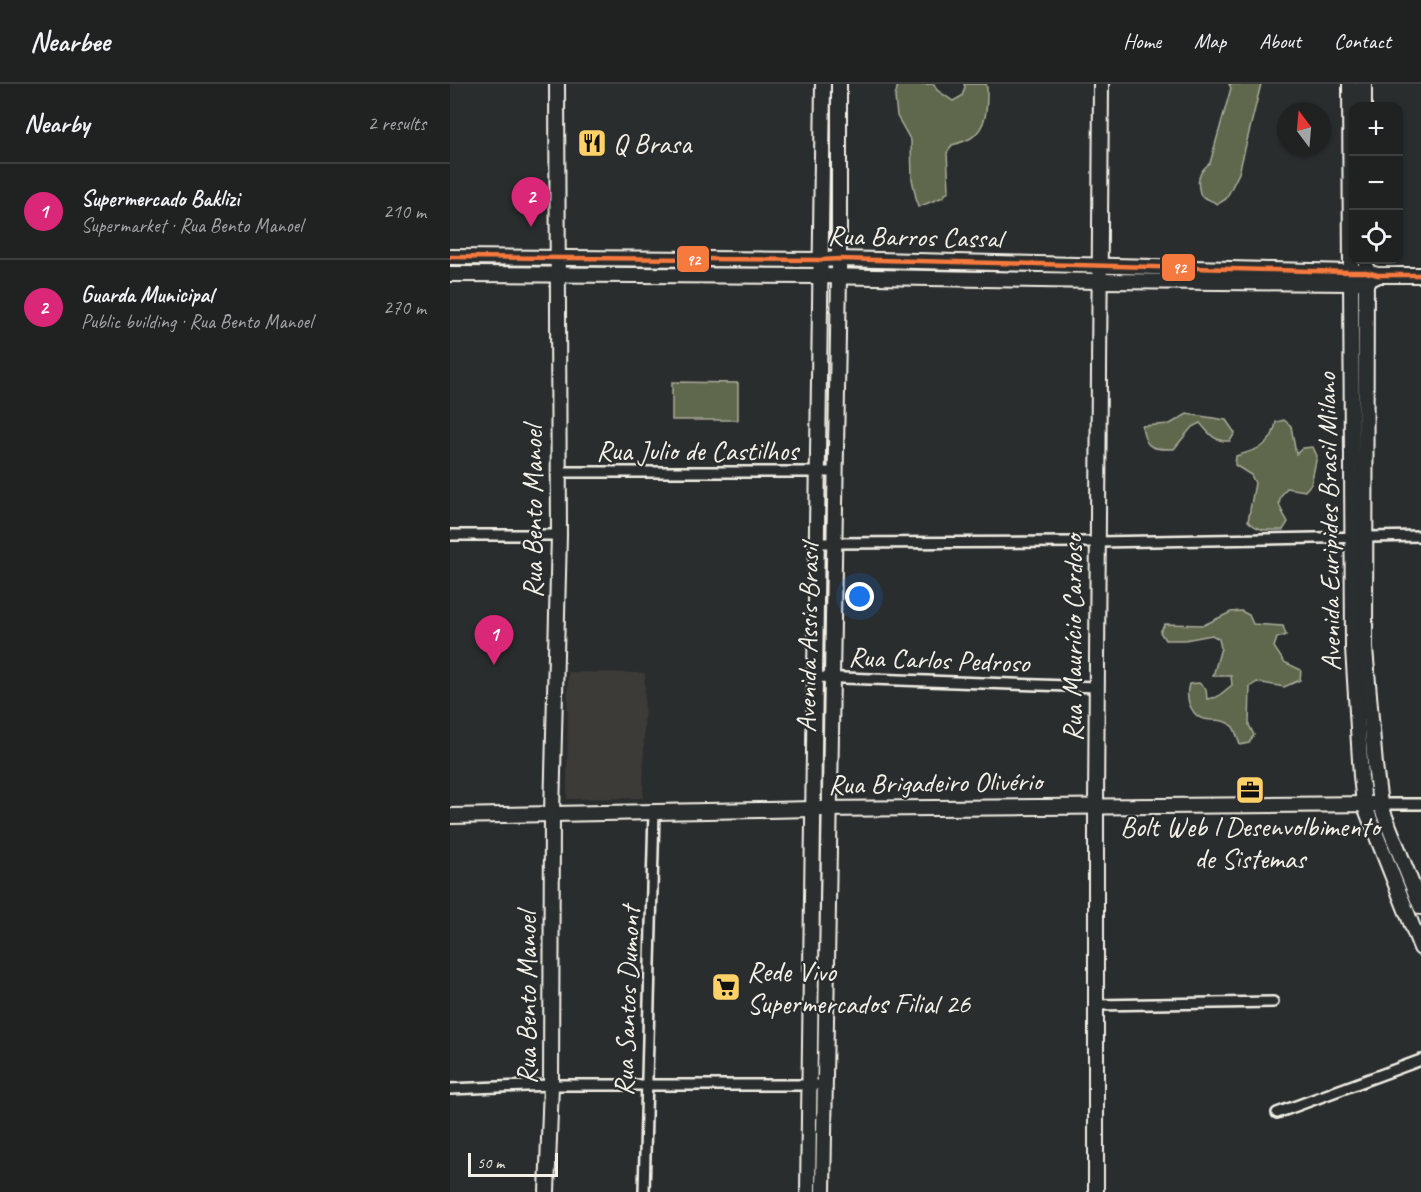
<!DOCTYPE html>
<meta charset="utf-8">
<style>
:root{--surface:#202222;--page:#282a2a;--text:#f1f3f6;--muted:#a2a4a5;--line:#3d3f40;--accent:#db2777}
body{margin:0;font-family:Caveat,sans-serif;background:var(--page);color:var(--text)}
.controls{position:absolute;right:18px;top:18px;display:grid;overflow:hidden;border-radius:12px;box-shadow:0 2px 4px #0004}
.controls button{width:54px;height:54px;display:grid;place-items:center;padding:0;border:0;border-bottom:2px solid var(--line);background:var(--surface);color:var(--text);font:30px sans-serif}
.compass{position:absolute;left:827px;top:18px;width:54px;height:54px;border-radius:50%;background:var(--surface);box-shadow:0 2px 4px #0004;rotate:344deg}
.scale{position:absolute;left:18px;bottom:15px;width:90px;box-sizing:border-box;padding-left:6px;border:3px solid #f4f1e8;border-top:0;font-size:16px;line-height:21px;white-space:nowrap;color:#f4f1e8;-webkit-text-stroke:4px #2a2d2e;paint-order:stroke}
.you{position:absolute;left:410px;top:513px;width:21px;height:21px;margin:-15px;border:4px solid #fff;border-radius:50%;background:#1a73e8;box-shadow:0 0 0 9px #1a73e833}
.badge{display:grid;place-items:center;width:39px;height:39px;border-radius:50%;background:var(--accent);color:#fff;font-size:20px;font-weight:700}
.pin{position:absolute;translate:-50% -50px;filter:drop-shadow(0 2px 3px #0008)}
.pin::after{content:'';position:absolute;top:32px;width:21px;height:18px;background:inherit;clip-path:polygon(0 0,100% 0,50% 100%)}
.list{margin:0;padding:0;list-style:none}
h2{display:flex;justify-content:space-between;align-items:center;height:78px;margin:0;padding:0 24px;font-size:26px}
h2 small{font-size:20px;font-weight:400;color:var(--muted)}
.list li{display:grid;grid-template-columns:39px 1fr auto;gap:18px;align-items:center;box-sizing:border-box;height:96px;padding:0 24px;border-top:2px solid var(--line)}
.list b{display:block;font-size:22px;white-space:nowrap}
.list p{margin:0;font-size:20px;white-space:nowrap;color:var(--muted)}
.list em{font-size:20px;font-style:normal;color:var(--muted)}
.icon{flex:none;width:33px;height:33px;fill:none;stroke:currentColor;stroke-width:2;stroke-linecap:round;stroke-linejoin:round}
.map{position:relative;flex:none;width:971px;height:1108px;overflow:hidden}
header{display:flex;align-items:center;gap:36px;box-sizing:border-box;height:84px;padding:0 30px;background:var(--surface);border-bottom:2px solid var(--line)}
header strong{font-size:28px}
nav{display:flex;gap:33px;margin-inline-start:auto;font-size:21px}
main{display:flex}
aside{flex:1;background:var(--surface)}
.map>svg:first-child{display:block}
.built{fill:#3d3a38}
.green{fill:#5f674d;stroke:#aaac9a;stroke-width:1.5}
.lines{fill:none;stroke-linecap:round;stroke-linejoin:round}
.street-casing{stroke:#f4f1e8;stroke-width:14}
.secondary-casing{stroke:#f4f1e8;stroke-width:18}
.street{stroke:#2a2d2e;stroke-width:9}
.secondary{stroke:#2a2d2e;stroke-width:14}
.bus-1-casing{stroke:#2a2d2e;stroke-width:9}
.bus-1{stroke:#f6793e;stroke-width:4.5}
.labels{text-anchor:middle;stroke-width:4.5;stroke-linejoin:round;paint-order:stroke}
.poi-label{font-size:28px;fill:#f4f1e8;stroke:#2a2d2e;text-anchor:start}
.street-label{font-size:28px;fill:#f4f1e8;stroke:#2a2d2e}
.line-badge{stroke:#2a2d2e;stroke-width:2}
.badge-label{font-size:16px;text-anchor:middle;font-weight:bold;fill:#fff}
</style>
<header>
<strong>Nearbee</strong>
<nav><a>Home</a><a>Map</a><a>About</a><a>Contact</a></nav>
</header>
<main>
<aside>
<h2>Nearby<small>2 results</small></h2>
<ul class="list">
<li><span class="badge">1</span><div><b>Supermercado Baklizi</b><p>Supermarket · Rua Bento Manoel</p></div><em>210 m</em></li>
<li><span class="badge">2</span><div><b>Guarda Municipal</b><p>Public building · Rua Bento Manoel</p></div><em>270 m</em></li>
</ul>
</aside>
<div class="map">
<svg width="971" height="1108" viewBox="0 0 971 1108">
<rect width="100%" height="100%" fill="#2a2d2e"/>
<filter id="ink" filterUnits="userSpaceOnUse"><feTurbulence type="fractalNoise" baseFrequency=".0167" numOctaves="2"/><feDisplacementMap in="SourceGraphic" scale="12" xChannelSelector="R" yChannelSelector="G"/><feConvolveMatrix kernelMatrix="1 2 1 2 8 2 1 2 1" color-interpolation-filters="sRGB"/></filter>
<g filter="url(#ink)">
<!-- built -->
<path class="built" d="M118 588 195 589 193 714 117 715Z"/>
<!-- green -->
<g class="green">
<path d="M448 0H484L487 6 503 17 512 12 515 3 514 0H536L537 4C537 21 538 43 521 54 516 57 509 59 502 61L497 69 499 106 493 113 468 123 462 95 461 57 447 32 445 13Z"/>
<path d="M779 0H811L789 89 776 115 768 120 751 112C746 98 748 88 760 79L781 4Z"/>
<path d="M222 298 288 299V336H222Z"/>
<path d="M737 330 776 336 785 349 780 357C764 358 760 350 750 339L742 343 724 365C703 365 695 366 692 342L720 340Z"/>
<path d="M834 336 841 342 846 370 853 364 863 363 867 372 861 400 855 407 837 404C824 418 830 424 838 438L833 446C818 446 809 448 798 437L805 399 801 391 785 381 786 372C808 365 822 363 826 338Z"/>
<path d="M791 527 799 531 803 540 833 542 836 551 827 554 824 563 834 578 851 586 850 596 834 603 807 598 800 603 799 641 804 651 799 659 790 661C788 656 786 647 783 643 769 628 749 647 739 619 737 611 737 608 739 600L749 599 756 605 757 615 767 613 782 601 781 592H763L771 564 769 555 762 551 735 556H715L710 548 715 540 754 541 781 528Z"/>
</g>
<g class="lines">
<!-- street casing -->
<g class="street-casing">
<g id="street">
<path d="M109 388H385"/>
<path d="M0 451H109"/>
<path d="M368 459 648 458 971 452"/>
<path d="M365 593 647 603"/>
<path d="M930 720H971"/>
<path d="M646 921 823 918"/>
<path d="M0 1005 101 1001H375"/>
<path d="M827 1029 971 976"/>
<path d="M194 1108 204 728"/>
</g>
</g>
<!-- secondary casing -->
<g class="secondary-casing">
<g id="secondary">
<path d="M900 0 903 564 911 692 914 720 971 864"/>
<path d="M914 0V22"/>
<path d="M0 173 370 176 389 175 901 188H916L928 191H971"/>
<path d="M916 176 915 564 925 681 930 720 971 823"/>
<path d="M0 190 370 192 649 197 902 199 916 197 927 192"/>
<path d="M0 732 364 725 930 720"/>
<path d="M97 1108 101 1001 102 729 109 451 107 0"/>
<path d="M358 1108 373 0"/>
<path d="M373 1108 389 193V0"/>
<path d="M646 1108V722L651 0"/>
</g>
</g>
<!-- street -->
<use href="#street" class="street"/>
<!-- secondary -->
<use href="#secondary" class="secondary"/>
<!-- bus-1 casing -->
<g class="bus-1-casing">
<path id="bus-1" d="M0 173 370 176 389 175 901 188H916L928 191H971"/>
</g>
<!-- bus-1 -->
<use href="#bus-1" class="bus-1"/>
</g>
</g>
<!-- icons -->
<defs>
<g id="restaurant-square" transform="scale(1.5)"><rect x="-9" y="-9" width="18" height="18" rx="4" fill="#ffd166" stroke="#2a2d2e"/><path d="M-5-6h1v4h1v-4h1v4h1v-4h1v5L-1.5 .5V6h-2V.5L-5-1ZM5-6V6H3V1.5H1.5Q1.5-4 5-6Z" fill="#111"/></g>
<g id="office-square" transform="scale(1.5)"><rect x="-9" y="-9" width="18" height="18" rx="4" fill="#ffd166" stroke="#2a2d2e"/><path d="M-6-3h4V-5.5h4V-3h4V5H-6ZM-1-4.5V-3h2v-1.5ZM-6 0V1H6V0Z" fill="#111"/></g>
<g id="supermarket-square" transform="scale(1.5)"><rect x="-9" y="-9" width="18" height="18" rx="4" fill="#ffd166" stroke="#2a2d2e"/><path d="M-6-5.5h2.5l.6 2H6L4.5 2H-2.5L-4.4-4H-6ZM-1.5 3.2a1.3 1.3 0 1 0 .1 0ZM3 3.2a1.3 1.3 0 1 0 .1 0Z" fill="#111"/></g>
</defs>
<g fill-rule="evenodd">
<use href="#restaurant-square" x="142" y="59"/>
<use href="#office-square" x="800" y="706"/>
<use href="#supermarket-square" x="276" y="903"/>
</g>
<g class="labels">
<!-- poi labels -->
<g class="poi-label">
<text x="163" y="69">Q Brasa</text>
<text x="800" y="752" text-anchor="middle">Bolt Web l Desenvolbimento<tspan x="800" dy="32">de Sistemas</tspan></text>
<text x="297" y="897">Rede Vivo<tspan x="297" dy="32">Supermercados Filial 26</tspan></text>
</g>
<!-- street labels -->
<g class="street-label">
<text transform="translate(465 152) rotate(1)" y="10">Rua Barros Cassal</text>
<text x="247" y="376">Rua Julio de Castilhos</text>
<text transform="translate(82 428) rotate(-90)" y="10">Rua Bento Manoel</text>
<text transform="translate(878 438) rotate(-91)" y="10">Avenida Euripides Brasil Milano</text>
<text transform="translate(357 554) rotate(-89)" y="10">Avenida Assis Brasil</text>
<text transform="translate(622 554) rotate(-90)" y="10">Rua Maurício Cardoso</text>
<text transform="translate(489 575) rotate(2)" y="10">Rua Carlos Pedroso</text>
<text transform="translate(485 698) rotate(-1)" y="10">Rua Brigadeiro Olivério</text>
<text transform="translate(76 914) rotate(-90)" y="10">Rua Bento Manoel</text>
<text transform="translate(176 917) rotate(-88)" y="10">Rua Santos Dumont</text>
</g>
</g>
<g class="line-badge">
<rect x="226" y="161" width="34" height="28" rx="6" fill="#f6793e"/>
<rect x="711" y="169" width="35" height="29" rx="6" fill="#f6793e"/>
</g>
<g class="badge-label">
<text x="243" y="181">92</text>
<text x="729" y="189">92</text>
</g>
</svg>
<div class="controls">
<button>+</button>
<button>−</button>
<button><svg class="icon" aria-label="locate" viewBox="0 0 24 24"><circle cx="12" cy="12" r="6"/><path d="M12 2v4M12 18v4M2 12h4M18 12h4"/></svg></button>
</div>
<svg class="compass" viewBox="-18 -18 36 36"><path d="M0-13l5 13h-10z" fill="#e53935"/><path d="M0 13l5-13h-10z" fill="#a2a4a5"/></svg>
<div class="scale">50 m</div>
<div class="you"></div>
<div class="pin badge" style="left:44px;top:581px">1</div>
<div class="pin badge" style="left:81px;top:143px">2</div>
</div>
</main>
